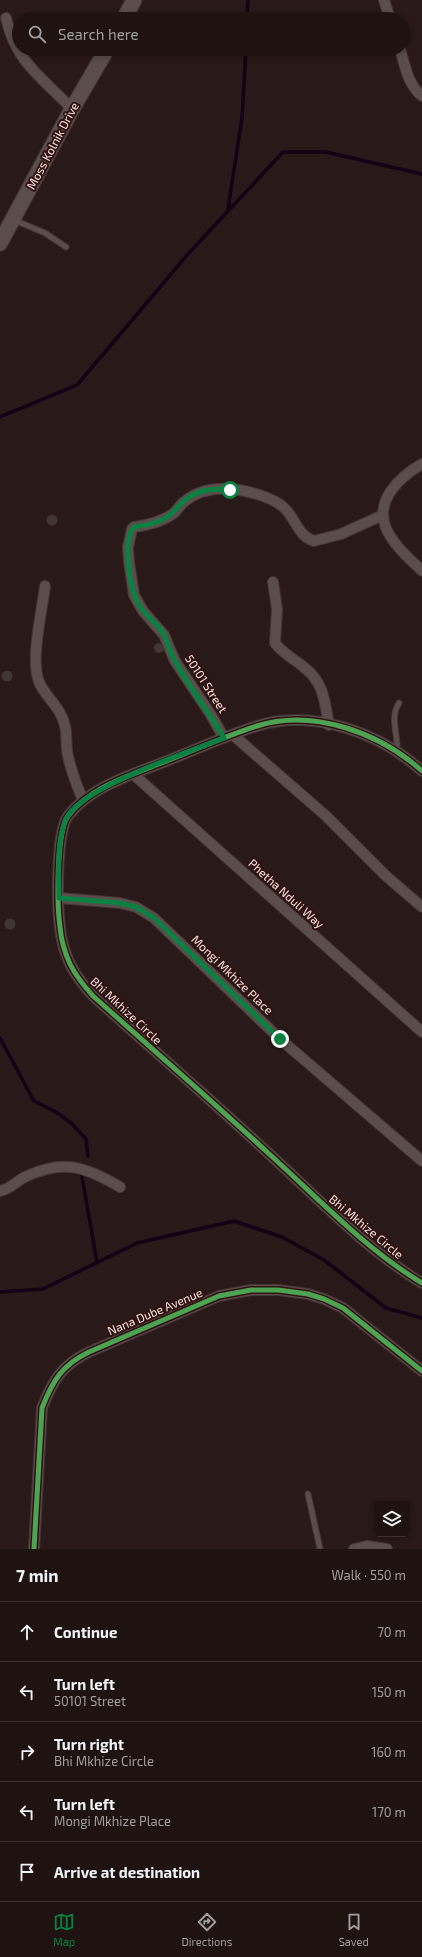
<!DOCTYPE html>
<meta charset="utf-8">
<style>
:root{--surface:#1f1312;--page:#271c1b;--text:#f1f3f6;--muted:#a19e9f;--line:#3c3232;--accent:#0b8043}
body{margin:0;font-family:"Exo 2",sans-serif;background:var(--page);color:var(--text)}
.controls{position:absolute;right:12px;bottom:12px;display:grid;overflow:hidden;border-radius:6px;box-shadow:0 2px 6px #0003}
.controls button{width:36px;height:36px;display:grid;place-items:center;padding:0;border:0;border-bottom:1px solid var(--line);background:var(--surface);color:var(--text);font:20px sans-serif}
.stop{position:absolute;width:12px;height:12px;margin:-9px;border:3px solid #0b8043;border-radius:50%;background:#fff}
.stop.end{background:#0b8043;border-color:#fff;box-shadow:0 1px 4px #0008}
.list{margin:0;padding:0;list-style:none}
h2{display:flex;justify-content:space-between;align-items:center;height:52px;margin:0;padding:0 16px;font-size:17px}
h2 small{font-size:13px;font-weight:400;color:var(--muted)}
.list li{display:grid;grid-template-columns:26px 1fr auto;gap:12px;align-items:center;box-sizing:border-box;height:60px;padding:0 16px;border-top:1px solid var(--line)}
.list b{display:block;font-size:15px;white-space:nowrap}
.list p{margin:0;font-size:13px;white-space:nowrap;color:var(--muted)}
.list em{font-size:13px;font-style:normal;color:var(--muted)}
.icon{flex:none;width:22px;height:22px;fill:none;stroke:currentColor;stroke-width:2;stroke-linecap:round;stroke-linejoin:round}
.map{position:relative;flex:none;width:422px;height:1549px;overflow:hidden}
.search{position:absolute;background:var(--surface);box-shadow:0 2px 6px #0003;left:12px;right:12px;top:12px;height:44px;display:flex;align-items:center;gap:10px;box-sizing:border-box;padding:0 14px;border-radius:22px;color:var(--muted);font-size:15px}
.sheet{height:352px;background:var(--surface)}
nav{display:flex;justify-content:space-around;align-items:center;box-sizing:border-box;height:56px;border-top:1px solid var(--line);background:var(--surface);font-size:11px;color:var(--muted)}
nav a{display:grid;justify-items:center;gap:2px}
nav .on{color:var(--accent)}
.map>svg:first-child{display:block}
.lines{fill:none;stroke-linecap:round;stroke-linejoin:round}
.stream{stroke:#130215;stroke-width:3.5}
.building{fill:#423632}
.lane-casing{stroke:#433635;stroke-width:7}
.street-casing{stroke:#433635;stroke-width:12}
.secondary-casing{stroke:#433635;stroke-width:17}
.lane{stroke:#5a4d4c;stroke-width:5}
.street{stroke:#5a4d4c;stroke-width:10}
.secondary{stroke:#5a4d4c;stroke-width:15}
.cycleway-casing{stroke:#301311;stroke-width:8}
.cycleway{stroke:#4ca352;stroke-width:5}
.route{stroke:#0b8043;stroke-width:5}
.labels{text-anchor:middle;stroke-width:4;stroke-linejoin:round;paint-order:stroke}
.street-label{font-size:12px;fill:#f9e4e1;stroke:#301311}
</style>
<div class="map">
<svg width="422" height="1549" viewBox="0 0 422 1549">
<rect width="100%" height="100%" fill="#291918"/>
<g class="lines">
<!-- stream -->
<g class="stream">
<path d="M247 19 248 0"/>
<path d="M228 209 242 118 246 49"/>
<path d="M0 417 77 385 188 254 283 152H326L422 174"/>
<path d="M0 1038 34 1101 56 1112 71 1123 86 1139 88 1156"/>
<path d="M81 1171 97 1262"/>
<path d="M0 1292 43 1289 137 1243 234 1221 282 1237 324 1260 386 1308 422 1318"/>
</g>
</g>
<!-- building -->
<g class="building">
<circle cx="52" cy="520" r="5.5"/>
<circle cx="159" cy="648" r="5"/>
<circle cx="7" cy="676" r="5.5"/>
<circle cx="10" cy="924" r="5.5"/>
</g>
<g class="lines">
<!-- lane casing -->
<g class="lane-casing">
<g id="lane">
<path d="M14 220 45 233 66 247"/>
<path d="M397 753C399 736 389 718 399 703"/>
<path d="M308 1494 320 1549"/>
</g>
</g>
<!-- street casing -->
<g class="street-casing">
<g id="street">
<path d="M384 0 390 19"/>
<path d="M6 18C16 63 43 78 72 109"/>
<path d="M400 49C405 66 408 85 422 96"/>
<path d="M422 464C401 476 374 500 386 528 393 545 410 559 422 571"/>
<path d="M273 582 277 609 275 643C283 654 296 660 306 669 324 683 325 704 329 725"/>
<path d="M45 586C42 612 30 659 39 682 46 698 61 707 65 726 67 734 66 743 67 751 70 768 76 784 83 800"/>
<path d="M233 735 325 815 385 875 422 907"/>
<path d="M224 738 211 715 175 661 164 635 143 611 134 595 129 562 128 547 132 529 134 527C149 525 162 522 174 513 177 510 180 505 184 502 207 482 242 488 268 498 275 501 284 506 288 512 296 522 300 537 314 541L341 534 383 515"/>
<path d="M422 771C380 733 313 708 257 726 225 736 195 750 164 762 131 775 90 787 68 816 56 832 57 905 60 927 61 939 65 953 70 964 76 976 84 986 93 996 151 1048 210 1099 267 1152 317 1197 364 1248 422 1283"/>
<path d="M133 774 422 1032"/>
<path d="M59 898 120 903 136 907 154 918 280 1039 422 1161"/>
<path d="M0 1191C11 1189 17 1180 27 1176 65 1159 86 1167 120 1187"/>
<path d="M34 1549 42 1408C53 1380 62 1365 89 1352L219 1296 251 1290H278L308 1294 324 1299 343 1308 422 1371"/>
<path d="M354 1549 367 1546 387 1549"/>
</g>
</g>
<!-- secondary casing -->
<g class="secondary-casing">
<g id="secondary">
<path d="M124 19 134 0"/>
<path d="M0 243 72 109 107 49"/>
</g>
</g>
<!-- lane -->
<use href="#lane" class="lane"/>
<!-- street -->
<use href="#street" class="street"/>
<!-- secondary -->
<use href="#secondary" class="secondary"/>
<!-- cycleway casing -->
<g class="cycleway-casing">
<g id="cycleway">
<path d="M422 771C380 733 313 708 257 726 225 736 195 750 164 762 131 775 90 787 68 816 56 832 57 905 60 927 61 939 65 953 70 964 76 976 84 986 93 996 151 1048 210 1099 267 1152 317 1197 364 1248 422 1283"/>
<path d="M34 1549 42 1408C53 1380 62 1365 89 1352L219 1296 251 1290H278L308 1294 324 1299 343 1308 422 1371"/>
</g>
</g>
<!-- cycleway -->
<use href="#cycleway" class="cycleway"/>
</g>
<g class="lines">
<!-- route -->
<path class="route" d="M230 490C213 488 196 490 183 502 177 507 174 513 167 517 156 524 146 525 134 527 122 539 130 589 138 603 144 615 156 622 163 633 168 642 170 653 175 661 189 687 209 712 224 738 190 752 80 787 66 819 56 844 59 872 59 898L120 903 136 907 154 918 280 1039"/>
</g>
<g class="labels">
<!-- street labels -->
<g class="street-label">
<text transform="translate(53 146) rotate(-62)" y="4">Moss Kolnik Drive</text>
<text transform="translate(206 684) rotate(57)" y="4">50101 Street</text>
<text transform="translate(286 894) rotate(42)" y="4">Phetha Nduli Way</text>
<text transform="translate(232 975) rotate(44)" y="4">Mongi Mkhize Place</text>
<text transform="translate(126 1011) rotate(43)" y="4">Bhi Mkhize Circle</text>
<text transform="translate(366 1227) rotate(40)" y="4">Bhi Mkhize Circle</text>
<text transform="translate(155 1312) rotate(-23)" y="4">Nana Dube Avenue</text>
</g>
</g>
</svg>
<div class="controls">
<button><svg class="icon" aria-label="layers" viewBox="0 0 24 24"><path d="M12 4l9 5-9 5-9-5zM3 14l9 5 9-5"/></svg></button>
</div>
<div class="stop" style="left:230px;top:490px"></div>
<div class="stop end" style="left:280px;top:1039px"></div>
<div class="search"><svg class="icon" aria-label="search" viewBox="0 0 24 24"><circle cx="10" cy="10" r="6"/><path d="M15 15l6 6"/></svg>Search here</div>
</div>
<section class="sheet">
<h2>7 min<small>Walk · 550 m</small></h2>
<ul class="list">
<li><svg class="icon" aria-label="ahead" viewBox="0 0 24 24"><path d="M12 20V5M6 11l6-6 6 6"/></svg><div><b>Continue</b></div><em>70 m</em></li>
<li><svg class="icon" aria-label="left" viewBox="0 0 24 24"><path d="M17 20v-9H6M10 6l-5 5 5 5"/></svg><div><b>Turn left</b><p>50101 Street</p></div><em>150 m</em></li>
<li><svg class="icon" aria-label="right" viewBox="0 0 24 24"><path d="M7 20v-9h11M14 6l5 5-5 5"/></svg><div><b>Turn right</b><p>Bhi Mkhize Circle</p></div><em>160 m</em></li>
<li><svg class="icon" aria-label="left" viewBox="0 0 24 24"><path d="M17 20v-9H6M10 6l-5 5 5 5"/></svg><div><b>Turn left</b><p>Mongi Mkhize Place</p></div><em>170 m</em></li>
<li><svg class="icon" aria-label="arrive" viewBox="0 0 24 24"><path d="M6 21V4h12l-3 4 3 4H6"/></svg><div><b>Arrive at destination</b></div></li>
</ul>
</section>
<nav>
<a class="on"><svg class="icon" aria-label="map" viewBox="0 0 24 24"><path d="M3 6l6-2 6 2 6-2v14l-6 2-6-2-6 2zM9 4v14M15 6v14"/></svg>Map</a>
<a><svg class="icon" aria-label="directions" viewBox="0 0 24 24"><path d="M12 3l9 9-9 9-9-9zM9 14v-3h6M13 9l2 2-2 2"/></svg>Directions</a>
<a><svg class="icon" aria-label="saved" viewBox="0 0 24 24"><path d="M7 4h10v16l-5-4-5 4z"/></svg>Saved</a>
</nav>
